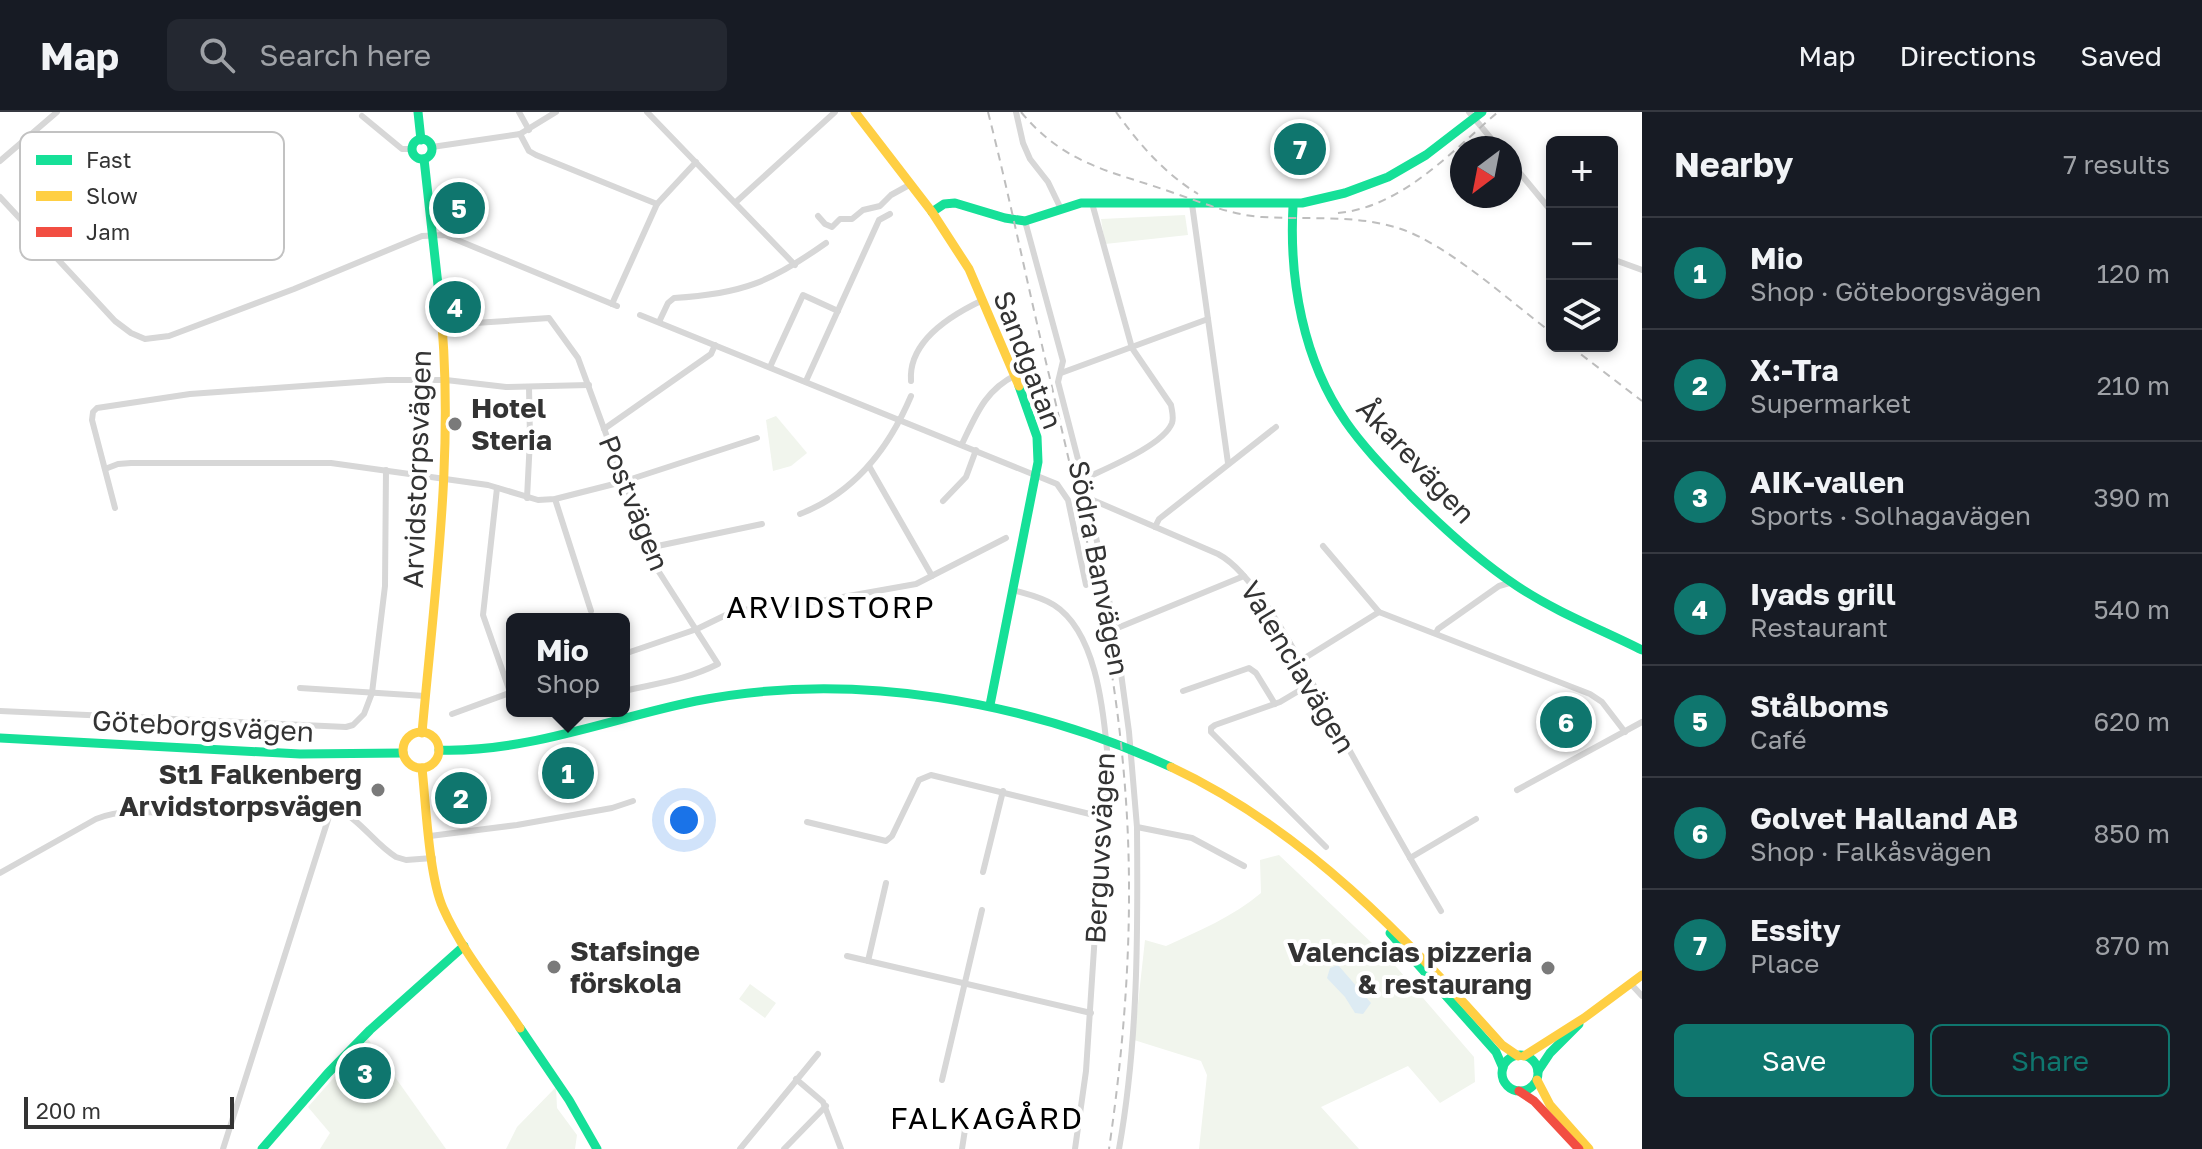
<!DOCTYPE html>
<meta charset="utf-8">
<style>
:root{--surface:#171b24;--page:#242831;--text:#f1f3f6;--muted:#9ea1a6;--line:#363941;--accent:#0f766e}
body{margin:0;font-family:"Golos Text",sans-serif;background:var(--page);color:var(--text)}
.controls{position:absolute;right:24px;top:24px;display:grid;overflow:hidden;border-radius:12px;box-shadow:0 4px 12px #0003}
.controls button{width:72px;height:72px;display:grid;place-items:center;padding:0;border:0;border-bottom:2px solid var(--line);background:var(--surface);color:var(--text);font:40px sans-serif}
.compass{position:absolute;left:1450px;top:24px;width:72px;height:72px;border-radius:50%;background:var(--surface);box-shadow:0 4px 12px #0003;rotate:212deg}
.scale{position:absolute;left:24px;bottom:20px;width:210px;box-sizing:border-box;padding-left:8px;border:4px solid #333;border-top:0;font-size:22px;line-height:28px;white-space:nowrap;color:#333;-webkit-text-stroke:6px #fff;paint-order:stroke}
.you{position:absolute;left:684px;top:708px;width:28px;height:28px;margin:-20px;border:6px solid #fff;border-radius:50%;background:#1a73e8;box-shadow:0 0 0 12px #1a73e833}
.badge{display:grid;place-items:center;width:52px;height:52px;border-radius:50%;background:var(--accent);color:#fff;font-size:26px;font-weight:700}
.pin{position:absolute;translate:-50% -50%;border:4px solid #fff;box-shadow:0 2px 8px #0006}
.popup{position:absolute;left:506px;top:501px;width:124px;height:104px;box-sizing:border-box;display:grid;place-content:center;border-radius:12px;background:var(--surface);filter:drop-shadow(0 2px 6px #0005);font-size:26px;white-space:nowrap;color:var(--muted)}
.popup b{font-size:30px;color:var(--text)}
.popup::after{content:'';position:absolute;left:50%;top:100%;margin-left:-16px;border:16px solid transparent;border-top-color:var(--surface)}
.list{margin:0;padding:0;list-style:none}
h2{display:flex;justify-content:space-between;align-items:center;height:104px;margin:0;padding:0 32px;font-size:34px}
h2 small{font-size:26px;font-weight:400;color:var(--muted)}
.list li{display:grid;grid-template-columns:52px 1fr auto;gap:24px;align-items:center;box-sizing:border-box;height:112px;padding:0 32px;border-top:2px solid var(--line)}
.list b{display:block;font-size:30px;white-space:nowrap}
.list p{margin:0;font-size:26px;white-space:nowrap;color:var(--muted)}
.list em{font-size:26px;font-style:normal;color:var(--muted)}
.actions{display:flex;gap:16px;padding:24px 32px}
.actions a{flex:1;padding:18px 0;border:2px solid var(--accent);border-radius:12px;text-align:center;font-size:28px;color:var(--accent)}
.actions .main{background:var(--accent);color:#fff}
.icon{flex:none;width:44px;height:44px;fill:none;stroke:currentColor;stroke-width:2;stroke-linecap:round;stroke-linejoin:round}
.map{position:relative;flex:none;width:1642px;height:1037px;overflow:hidden}
header{display:flex;align-items:center;gap:48px;box-sizing:border-box;height:112px;padding:0 40px;background:var(--surface);border-bottom:2px solid var(--line)}
header strong{font-size:38px}
nav{display:flex;gap:44px;margin-inline-start:auto;font-size:28px}
.search{width:560px;height:72px;background:var(--page);display:flex;align-items:center;gap:20px;box-sizing:border-box;padding:0 28px;border-radius:12px;color:var(--muted);font-size:30px}
main{display:flex}
aside{flex:1;background:var(--surface)}
.map>svg:first-child{display:block}
.green{fill:#f1f5ed}
.water{fill:#ddebf3}
.lines{fill:none;stroke-linecap:round;stroke-linejoin:round}
.street{stroke:#d7d7d7;stroke-width:6}
.fast{stroke:#16e098;stroke-width:9}
.slow{stroke:#ffcf43;stroke-width:9}
.jam{stroke:#f24e42;stroke-width:9}
.rail{stroke:#bebebe;stroke-width:2;stroke-dasharray:8 6;stroke-linecap:butt}
.poi-dot{fill:#7a7a7a;stroke:#fff;stroke-width:3}
.labels{text-anchor:middle;stroke-width:8;stroke-linejoin:round;paint-order:stroke}
.street-label{font-size:28px;fill:#333;stroke:#fff}
.poi-label{font-size:28px;font-weight:bold;fill:#333;stroke:#fff;text-anchor:start}
.neighbourhood-label{font-size:30px;letter-spacing:2px;fill:#000;stroke:#fff}
.key{fill:#fff;stroke:#c2c2c2;stroke-width:2}
.key-label{font-size:22px;fill:#333}
</style>
<header>
<strong>Map</strong>
<div class="search"><svg class="icon" aria-label="search" viewBox="0 0 24 24"><circle cx="10" cy="10" r="6"/><path d="M15 15l6 6"/></svg>Search here</div>
<nav><a>Map</a><a>Directions</a><a>Saved</a></nav>
</header>
<main>
<div class="map">
<svg width="1642" height="1037" viewBox="0 0 1642 1037">
<rect width="100%" height="100%" fill="#fff"/>
<!-- green -->
<g class="green">
<path d="M1185 103 1188 123 1105 132 1101 107Z"/>
<path d="M776 304 807 341 791 354 773 359 766 308Z"/>
<path d="M1279 743 1392 850 1474 945 1475 970 1440 991 1408 954 1321 995 1359 1037H1199L1207 963 1201 949 1134 928 1145 828 1166 834C1198 819 1233 805 1261 781L1260 748Z"/>
<path d="M750 872 776 891 765 906 739 887Z"/>
<path d="M368 927 446 1037H320L330 1021 308 995Z"/>
<path d="M556 975 557 996 577 1023 575 1037H506L517 1015Z"/>
</g>
<!-- water -->
<path class="water" d="M1338 853 1371 891 1363 902 1355 901 1345 885 1327 866 1330 856Z"/>
<g class="lines">
<!-- street -->
<g class="street">
<path d="M519 0 529 18"/>
<path d="M647 0 795 153"/>
<path d="M1016 0 1023 31 1030 47 1048 70 1061 97"/>
<path d="M1469 0 1499 36"/>
<path d="M362 4 402 37H412"/>
<path d="M520 22 529 39 536 43 657 92"/>
<path d="M432 35 520 22 556 0"/>
<path d="M0 49 57 0"/>
<path d="M1510 49 1552 100"/>
<path d="M0 85 115 209 131 221 145 227 169 224 294 177 422 124 445 123 617 194"/>
<path d="M736 90 835 0"/>
<path d="M1192 92 1228 351"/>
<path d="M818 104 825 112 832 115 840 107H852L863 98 880 94 891 83 911 72"/>
<path d="M1025 109 1063 249 1058 270 1088 386 1115 517 1129 620 1137 715 1192 726 1244 754"/>
<path d="M38 125 105 71 143 27"/>
<path d="M1612 147 1642 158"/>
<path d="M612 192 657 92 696 50"/>
<path d="M640 203 1057 372 1068 388 1086 473"/>
<path d="M659 210 668 191 674 186C742 182 771 170 826 131"/>
<path d="M475 211 549 206 578 246 648 436 659 460 718 552C686 568 658 571 624 579"/>
<path d="M770 255 803 183 838 199"/>
<path d="M1061 261 1208 207"/>
<path d="M806 269 879 108 890 102"/>
<path d="M911 269C908 229 951 203 983 188"/>
<path d="M604 317 711 242 715 233"/>
<path d="M962 332C976 303 985 278 1016 263"/>
<path d="M869 354 932 464"/>
<path d="M105 357 118 352 131 351H331L488 373 538 388 555 387 622 370 757 326"/>
<path d="M1082 368C1104 357 1163 334 1172 311 1174 305 1172 299 1171 293L1132 236 1092 91"/>
<path d="M497 376 483 503 510 580"/>
<path d="M527 386 530 327 529 275"/>
<path d="M1088 386 1218 442C1257 462 1304 556 1326 596 1364 664 1401 732 1441 799"/>
<path d="M555 387 591 499"/>
<path d="M943 389 966 365 976 338"/>
<path d="M115 396 92 308 93 300 97 296 190 282 387 268H446L506 275 589 273"/>
<path d="M800 402C854 381 889 336 911 284"/>
<path d="M1155 415 1159 407 1276 315"/>
<path d="M1323 434 1379 500 1590 582 1602 590 1625 620"/>
<path d="M648 436 762 412"/>
<path d="M1013 478C1027 482 1042 485 1054 493 1095 519 1103 594 1107 638L1086 959 1075 1037"/>
<path d="M1115 517 1244 464"/>
<path d="M1436 521 1438 517 1499 474 1513 470"/>
<path d="M624 542 697 517 734 499 826 488 916 472 1006 426"/>
<path d="M1300 549 1379 500"/>
<path d="M1312 571 1280 590 1215 613 1211 616V620L1326 735"/>
<path d="M300 576 425 584"/>
<path d="M1183 579 1249 556 1256 561 1275 592"/>
<path d="M0 599 346 615 353 613 364 602 372 581 385 474 386 358"/>
<path d="M542 600 546 599"/>
<path d="M452 602 512 580"/>
<path d="M1517 678 1642 610"/>
<path d="M807 710 886 729 892 724 919 668 931 663 1102 705"/>
<path d="M430 724 517 713 612 696 633 689"/>
<path d="M1410 746 1476 707"/>
<path d="M983 760 1003 679"/>
<path d="M0 761 96 707C137 691 170 707 212 703 244 700 311 683 340 698 361 709 375 732 396 745L406 748 433 746"/>
<path d="M847 844 1091 901"/>
<path d="M868 849 886 771"/>
<path d="M1631 872 1642 884"/>
<path d="M796 967 823 990 841 1037"/>
<path d="M942 968 982 798"/>
<path d="M223 1037 332 695"/>
<path d="M740 1037 818 942"/>
<path d="M784 1037 826 994"/>
<path d="M962 1037 966 1011"/>
<path d="M1119 1037C1138 931 1138 822 1137 715"/>
</g>
<!-- fast -->
<g class="fast">
<path d="M418 0 421 28"/>
<circle cx="422" cy="37" r="10"/>
<path d="M424 47 439 182"/>
<path d="M1293 94C1289 168 1303 248 1346 310 1364 336 1388 360 1410 383 1443 416 1478 448 1517 474 1556 500 1600 517 1642 538"/>
<path d="M932 100 944 92 955 91 1005 106 1025 109 1081 91H1302L1345 81 1388 65 1426 43 1482 0"/>
<path d="M990 593 1038 350 1037 325 1019 274"/>
<path d="M0 626 300 642 403 641"/>
<path d="M439 638C526 641 612 606 696 589 854 558 1026 589 1171 655"/>
<path d="M1390 821 1496 940 1503 956"/>
<path d="M520 916 569 988 597 1037"/>
<circle cx="1520" cy="961" r="18"/>
<path d="M1538 959 1550 941 1579 912"/>
<path d="M262 1037 328 961 370 918 464 834"/>
</g>
<!-- slow -->
<g class="slow">
<path d="M855 0 932 100 969 157 1019 274"/>
<circle cx="421" cy="638" r="18"/>
<path d="M422 621C435 475 456 328 439 182"/>
<path d="M1171 655C1304 717 1406 826 1502 933L1518 944"/>
<path d="M422 656C426 693 429 765 443 796 462 839 494 877 520 916"/>
<path d="M1524 944 1584 906 1642 863"/>
<path d="M1537 968 1550 993 1589 1037"/>
</g>
<!-- jam -->
<path class="jam" d="M1519 979 1534 989 1579 1037"/>
<!-- rail -->
<g class="rail">
<path d="M988 0C1011 90 1029 181 1051 271 1081 401 1113 530 1124 663 1135 788 1127 913 1109 1037"/>
<path d="M1021 0C1066 54 1112 59 1174 81 1203 91 1231 103 1262 105 1308 108 1357 102 1401 117 1448 133 1511 190 1552 221"/>
<path d="M1116 0C1140 33 1163 60 1198 82"/>
<path d="M1338 101C1402 95 1451 40 1498 0"/>
<path d="M1570 234 1642 289"/>
</g>
</g>
<!-- markers -->
<g class="poi-dot">
<circle cx="455" cy="312" r="8"/>
<circle cx="378" cy="678" r="8"/>
<circle cx="554" cy="855" r="8"/>
<circle cx="1548" cy="856" r="8"/>
</g>
<g class="labels">
<!-- street labels -->
<g class="street-label">
<text transform="translate(1028 248) rotate(69)" y="10">Sandgatan</text>
<text transform="translate(1416 349) rotate(47)" y="10">Åkarevägen</text>
<text transform="translate(417 357) rotate(-88)" y="10">Arvidstorpsvägen</text>
<text transform="translate(634 391) rotate(68)" y="10">Postvägen</text>
<text transform="translate(1099 456) rotate(79)" y="10">Södra Banvägen</text>
<text transform="translate(1298 555) rotate(59)" y="10">Valenciavägen</text>
<text transform="translate(203 614) rotate(3)" y="10">Göteborgsvägen</text>
<text transform="translate(1100 736) rotate(-87)" y="10">Berguvsvägen</text>
</g>
<!-- poi labels -->
<g class="poi-label">
<text x="471" y="306">Hotel<tspan x="471" dy="32">Steria</tspan></text>
<text x="362" y="672" text-anchor="end">St1 Falkenberg<tspan x="362" dy="32">Arvidstorpsvägen</tspan></text>
<text x="570" y="849">Stafsinge<tspan x="570" dy="32">förskola</tspan></text>
<text x="1532" y="850" text-anchor="end">Valencias pizzeria<tspan x="1532" dy="32">&amp; restaurang</tspan></text>
</g>
<!-- neighbourhood labels -->
<g class="neighbourhood-label">
<text x="831" y="506">ARVIDSTORP</text>
<text x="987" y="1017">FALKAGÅRD</text>
</g>
</g>
<!-- legend -->
<rect x="20" y="20" width="264" height="128" rx="12" class="key"/>
<rect x="36" y="43" width="36" height="10" fill="#16e098"/>
<rect x="36" y="79" width="36" height="10" fill="#ffcf43"/>
<rect x="36" y="115" width="36" height="10" fill="#f24e42"/>
<g class="key-label">
<text x="86" y="56">Fast</text>
<text x="86" y="92">Slow</text>
<text x="86" y="128">Jam</text>
</g>
</svg>
<div class="controls">
<button>+</button>
<button>−</button>
<button><svg class="icon" aria-label="layers" viewBox="0 0 24 24"><path d="M12 4l9 5-9 5-9-5zM3 14l9 5 9-5"/></svg></button>
</div>
<svg class="compass" viewBox="-18 -18 36 36"><path d="M0-13l5 13h-10z" fill="#e53935"/><path d="M0 13l5-13h-10z" fill="#9ea1a6"/></svg>
<div class="scale">200 m</div>
<div class="you"></div>
<div class="pin badge" style="left:568px;top:661px">1</div>
<div class="popup"><b>Mio</b>Shop</div>
<div class="pin badge" style="left:461px;top:686px">2</div>
<div class="pin badge" style="left:365px;top:961px">3</div>
<div class="pin badge" style="left:455px;top:195px">4</div>
<div class="pin badge" style="left:459px;top:96px">5</div>
<div class="pin badge" style="left:1566px;top:610px">6</div>
<div class="pin badge" style="left:1300px;top:37px">7</div>
</div>
<aside>
<h2>Nearby<small>7 results</small></h2>
<ul class="list">
<li><span class="badge">1</span><div><b>Mio</b><p>Shop · Göteborgsvägen</p></div><em>120 m</em></li>
<li><span class="badge">2</span><div><b>X:-Tra</b><p>Supermarket</p></div><em>210 m</em></li>
<li><span class="badge">3</span><div><b>AIK-vallen</b><p>Sports · Solhagavägen</p></div><em>390 m</em></li>
<li><span class="badge">4</span><div><b>Iyads grill</b><p>Restaurant</p></div><em>540 m</em></li>
<li><span class="badge">5</span><div><b>Stålboms</b><p>Café</p></div><em>620 m</em></li>
<li><span class="badge">6</span><div><b>Golvet Halland AB</b><p>Shop · Falkåsvägen</p></div><em>850 m</em></li>
<li><span class="badge">7</span><div><b>Essity</b><p>Place</p></div><em>870 m</em></li>
</ul>
<div class="actions"><a class="main">Save</a><a>Share</a></div>
</aside>
</main>
